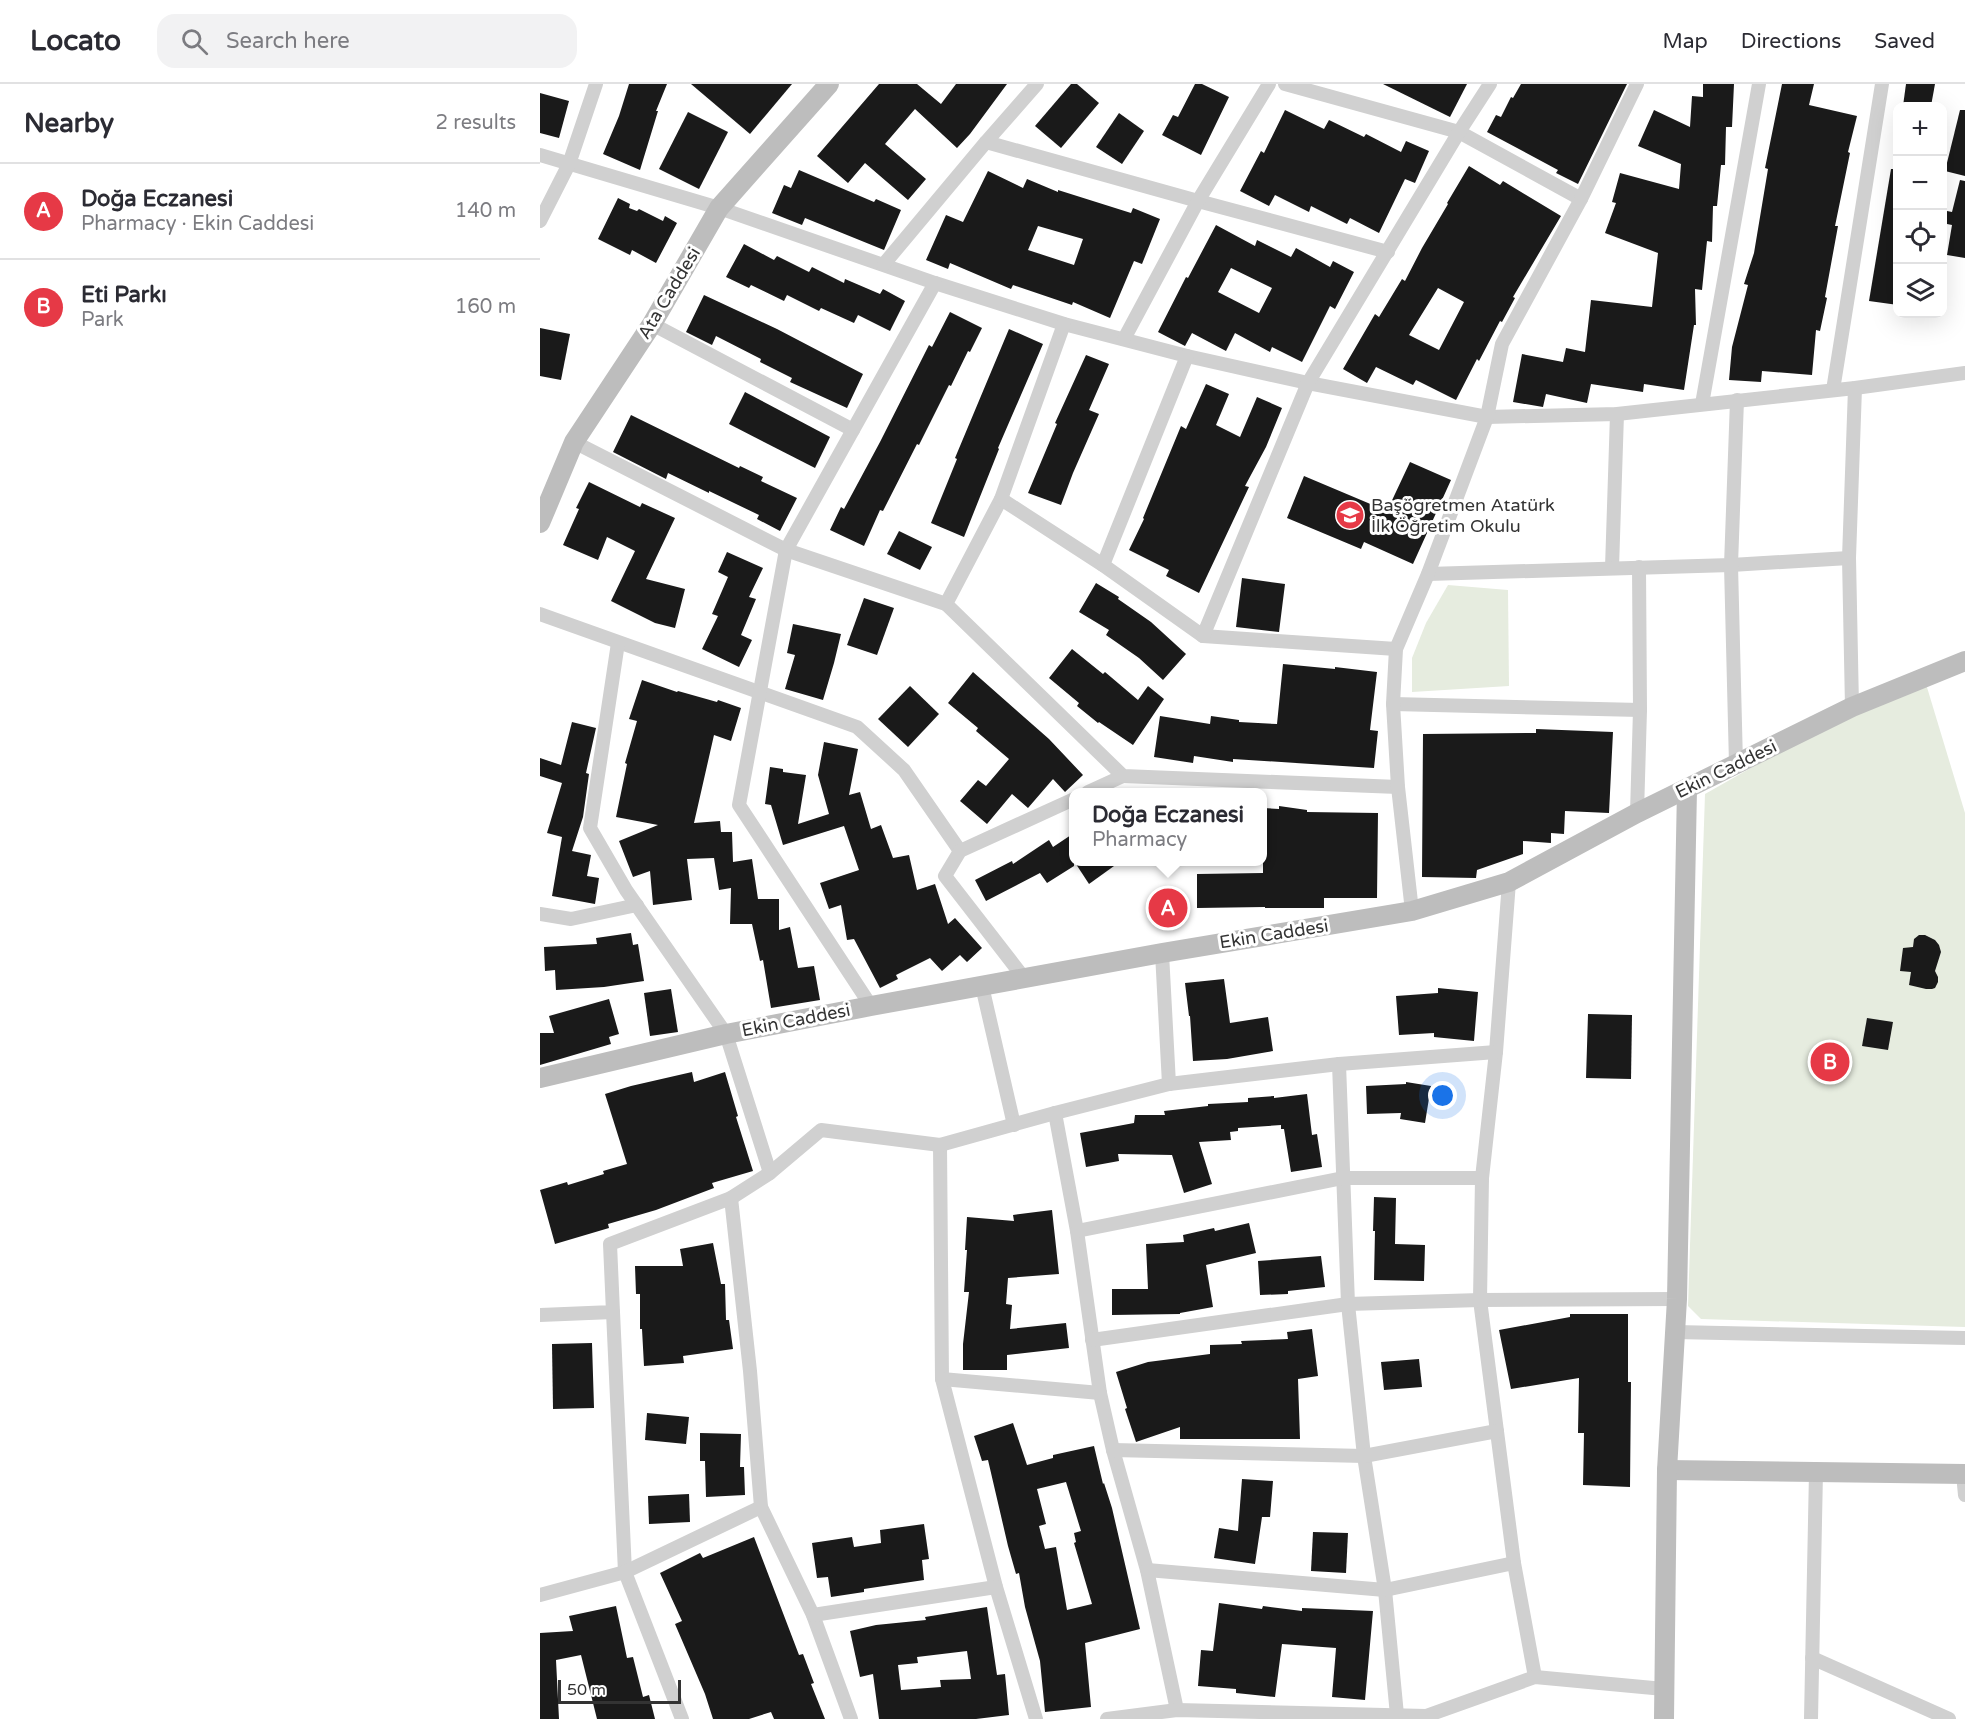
<!DOCTYPE html>
<meta charset="utf-8">
<style>
:root{--surface:#fff;--page:#f2f2f3;--text:#2b2b33;--muted:#7c7c81;--line:#e1e1e2;--accent:#e63946}
body{margin:0;font-family:"Varela Round",sans-serif;background:var(--page);color:var(--text)}
.controls{position:absolute;right:18px;top:18px;display:grid;overflow:hidden;border-radius:12px;box-shadow:0 6px 24px #0002}
.controls button{width:54px;height:54px;display:grid;place-items:center;padding:0;border:0;border-bottom:2px solid var(--line);background:var(--surface);color:var(--text);font:30px sans-serif}
.scale{position:absolute;left:18px;bottom:15px;width:123px;box-sizing:border-box;padding-left:6px;border:3px solid #333;border-top:0;font-size:16px;line-height:21px;white-space:nowrap;color:#333;-webkit-text-stroke:4px #fff;paint-order:stroke}
.you{position:absolute;left:903px;top:1012px;width:21px;height:21px;margin:-15px;border:4px solid #fff;border-radius:50%;background:#1a73e8;box-shadow:0 0 0 9px #1a73e833}
.badge{display:grid;place-items:center;width:39px;height:39px;border-radius:50%;background:var(--accent);color:#fff;font-size:20px;font-weight:700}
.pin{position:absolute;translate:-50% -50%;border:3px solid #fff;box-shadow:0 2px 6px #0006}
.popup{position:absolute;left:529px;top:704px;width:198px;height:78px;box-sizing:border-box;display:grid;place-content:center;border-radius:12px;background:var(--surface);filter:drop-shadow(0 2px 4px #0005);font-size:20px;white-space:nowrap;color:var(--muted)}
.popup b{font-size:22px;color:var(--text)}
.popup::after{content:'';position:absolute;left:50%;top:100%;margin-left:-12px;border:12px solid transparent;border-top-color:var(--surface)}
.list{margin:0;padding:0;list-style:none}
h2{display:flex;justify-content:space-between;align-items:center;height:78px;margin:0;padding:0 24px;font-size:26px}
h2 small{font-size:20px;font-weight:400;color:var(--muted)}
.list li{display:grid;grid-template-columns:39px 1fr auto;gap:18px;align-items:center;box-sizing:border-box;height:96px;padding:0 24px;border-top:2px solid var(--line)}
.list b{display:block;font-size:22px;white-space:nowrap}
.list p{margin:0;font-size:20px;white-space:nowrap;color:var(--muted)}
.list em{font-size:20px;font-style:normal;color:var(--muted)}
.icon{flex:none;width:33px;height:33px;fill:none;stroke:currentColor;stroke-width:2;stroke-linecap:round;stroke-linejoin:round}
.map{position:relative;flex:none;width:1425px;height:1635px;overflow:hidden}
header{display:flex;align-items:center;gap:36px;box-sizing:border-box;height:84px;padding:0 30px;background:var(--surface);border-bottom:2px solid var(--line)}
header strong{font-size:28px}
nav{display:flex;gap:33px;margin-inline-start:auto;font-size:21px}
.search{width:420px;height:54px;background:var(--page);display:flex;align-items:center;gap:15px;box-sizing:border-box;padding:0 21px;border-radius:18px;color:var(--muted);font-size:22px}
main{display:flex}
aside{flex:1;background:var(--surface)}
.map>svg:first-child{display:block}
.green{fill:#e6ecdf}
.building{fill:#1a1a1a;fill-rule:evenodd}
.lines{fill:none;stroke-linecap:round;stroke-linejoin:round}
.street{stroke:#d0d0d0;stroke-width:14}
.secondary{stroke:#bdbdbd;stroke-width:20}
.labels{text-anchor:middle;stroke-width:6;stroke-linejoin:round;paint-order:stroke}
.street-label{font-size:18px;fill:#333;stroke:#fff}
.poi-label{font-size:18px;fill:#333;stroke:#fff;text-anchor:start}
</style>
<header>
<strong>Locato</strong>
<div class="search"><svg class="icon" aria-label="search" viewBox="0 0 24 24"><circle cx="10" cy="10" r="6"/><path d="M15 15l6 6"/></svg>Search here</div>
<nav><a>Map</a><a>Directions</a><a>Saved</a></nav>
</header>
<main>
<aside>
<h2>Nearby<small>2 results</small></h2>
<ul class="list">
<li><span class="badge">A</span><div><b>Doğa Eczanesi</b><p>Pharmacy · Ekin Caddesi</p></div><em>140 m</em></li>
<li><span class="badge">B</span><div><b>Eti Parkı</b><p>Park</p></div><em>160 m</em></li>
</ul>
</aside>
<div class="map">
<svg width="1425" height="1635" viewBox="0 0 1425 1635">
<rect width="100%" height="100%" fill="#fff"/>
<!-- green -->
<g class="green">
<path d="M908 501 968 506 969 602 872 608V574L886 539Z"/>
<path d="M1386 600 1425 729V1243L1161 1235 1148 1222 1165 710 1269 651Z"/>
</g>
<!-- building -->
<g class="building">
<path d="M89 0H127L116 27H118L100 86 63 70 79 32Z"/>
<path d="M151 0H252L210 50Z"/>
<path d="M339 0H377L401 20 416 0H467L430 50 417 64 375 25 345 60 386 95 368 116 325 79 308 99 277 72Z"/>
<path d="M531 0H537L559 19 521 64 495 42Z"/>
<path d="M655 0H662L689 13 661 71 622 51 633 31 638 33Z"/>
<path d="M843 0H927L910 33Z"/>
<path d="M981 0H1087L1038 100 1016 89 1018 86 947 48 956 31 961 33 971 13 973 14Z"/>
<path d="M1163 0H1194L1192 43H1186L1185 81H1181L1177 122H1173L1172 158 1167 157 1162 206 1155 205 1156 241H1154L1144 306 1104 300 1103 308 1051 300 1047 319 1006 310 1003 323 973 318 982 270 1023 278 1026 264 1045 268 1051 216 1112 223 1118 169 1065 149 1076 119 1072 118 1080 89 1139 105 1141 80 1098 62 1114 26 1150 43 1152 12 1163 13Z"/>
<path d="M1242 0H1274L1269 21 1317 32 1308 68 1310 69 1295 142H1298L1285 213 1287 214 1280 247 1276 246 1272 291 1222 287 1221 298 1189 296 1192 263 1208 201 1204 200 1214 169 1228 85 1225 84Z"/>
<path d="M1366 0H1395L1391 22H1363Z"/>
<path d="M0 9 29 17 19 54 0 49Z"/>
<path d="M745 26 784 45 789 36 824 53 826 50 861 68 866 57 889 67 875 99 865 95 839 149 810 134 807 140 771 122 769 128 735 111 729 122 700 107 721 67 724 69Z"/>
<path d="M1420 26H1425V92L1405 87Z"/>
<path d="M148 28 188 48 159 105 119 85Z"/>
<path d="M579 29 604 47 582 80 556 63Z"/>
<path d="M929 82 960 101 963 97 1021 132 973 213 975 214 962 238 960 237 939 277 937 275 916 316 876 296 873 301 836 283 827 299 803 285 835 230 839 233 862 195 865 197 882 164 908 120 907 119ZM898 204 924 218 899 266 869 251Z"/>
<path d="M1351 85H1358V221L1329 217Z"/>
<path d="M259 86 334 118 336 115 361 126 344 166 265 134 262 141 232 129 244 101 251 104Z"/>
<path d="M448 87 483 104 487 95 518 108V106L591 129 593 124 620 135 602 180 594 177 570 234 533 218 532 221 473 201 471 205 410 179 408 185 386 176 406 131 423 138ZM498 142 543 155 534 181 488 166Z"/>
<path d="M1420 96 1425 97V174L1407 171 1412 141 1402 139V126L1412 128Z"/>
<path d="M78 114 90 120 89 124 97 127 99 125 123 137 125 132 137 139 116 179 92 166 90 171 58 155Z"/>
<path d="M676 141 715 162 717 156 751 173 756 164 790 183 793 177 814 188 795 225 790 222 762 278 732 263 730 268 695 249 686 267 652 249 645 262 618 248 646 193 648 194ZM691 184 732 204 719 229 678 208Z"/>
<path d="M204 160 234 176 237 172 269 188 272 183 304 199 305 195 340 210 343 205 365 217 350 247 318 231 314 239 281 224 279 227 247 211 244 217 211 201 209 204 186 193Z"/>
<path d="M164 211 237 245 323 290 307 324 250 298 252 294 220 278 221 275 176 252 172 261 146 248Z"/>
<path d="M410 228 442 244 430 268 428 267 411 302 409 301 379 361 377 360 343 427 340 426 324 462 290 446 301 423 304 425 340 358 389 261 392 263Z"/>
<path d="M0 244 30 250 21 296 0 292Z"/>
<path d="M469 245 503 260 458 364 459 365 424 453 391 439 417 375 415 374Z"/>
<path d="M546 271 569 280 549 326 559 330 533 389 521 421 488 409 517 340 515 339Z"/>
<path d="M666 300 689 310 676 341 700 353 717 313 742 324 726 363 705 402 709 403 659 509 626 492 629 486 589 466 604 435 603 434 641 342 646 345Z"/>
<path d="M205 308 290 353 275 384 189 340Z"/>
<path d="M91 331 199 384 200 382 223 393 221 397 257 414 240 447 217 435 219 431 169 407V409L128 389 126 395 73 368Z"/>
<path d="M870 378 911 396 873 480 824 458 821 465 747 434 764 392 847 427Z"/>
<path d="M49 398 100 423 102 419 135 434 106 495 145 505 135 544 115 539 71 517 95 467 67 453 58 476 23 461 39 425 36 424Z"/>
<path d="M359 447 392 463 380 486 347 470Z"/>
<path d="M187 468 223 484 209 513 216 515 201 551 212 556 199 583 162 565 178 532 172 530 188 493 178 488Z"/>
<path d="M702 494 745 500 739 548 696 543Z"/>
<path d="M556 499 579 513 578 515 611 538 646 570 623 596 599 574 566 551 569 546 539 528Z"/>
<path d="M324 514 354 524 337 571 307 561Z"/>
<path d="M253 540 301 550 294 579 283 616 245 605 255 571 247 569Z"/>
<path d="M532 565 563 590 565 588 598 616 608 602 624 615 593 661 559 638 558 639 537 622 539 619 509 594Z"/>
<path d="M743 580 795 585V583L837 588 830 646 838 647 834 684 693 675V678L654 672 653 679 614 673 620 632 670 640 671 632 699 636V638L737 640Z"/>
<path d="M433 588 509 655 543 691 525 708 513 695 488 724 472 710 447 740 420 717 438 696 446 702 469 675 436 647 438 644 408 619Z"/>
<path d="M102 596 137 608 138 607 177 618 178 616 201 624 191 657 174 651 154 739 180 737 181 748H192L193 778 212 775 218 815H239V846L250 843 258 884 274 882 280 916 231 924 223 876 220 877 212 840H190L191 804 179 806 174 774 147 775 152 816 113 821 110 787 93 793 79 757 118 741 76 733 87 680 85 679 97 637 89 635Z"/>
<path d="M370 602 399 630 368 663 338 635Z"/>
<path d="M32 638 56 644 46 689 49 690 43 733 32 767 51 771 47 792 59 794 55 820 12 812 22 753 7 749 22 699 0 692V674L21 681Z"/>
<path d="M996 645 1073 648 1069 729 1025 727 1024 750 1011 749V759L983 757V770L937 786 936 794 882 793 883 650 996 649Z"/>
<path d="M284 658 318 665 309 711 320 708 331 745 341 741 353 774 369 771 377 806 395 800 408 840 415 834 442 864 427 878 420 871 402 887 390 874 356 891 358 895 340 904 314 855 307 856 301 821 289 825 280 799 319 786 304 742 243 761 231 721 225 720 230 683 243 685V688L266 691 258 740 289 730 278 691Z"/>
<path d="M739 722 767 726V728L838 729 837 814H784V824H725V823L657 824V790L723 789V724L739 725Z"/>
<path d="M534 749V782L507 799 500 789 446 817 435 796 472 777 473 780 509 756 513 763Z"/>
<path d="M534 777H581L549 800Z"/>
<path d="M91 849 93 861 98 860 104 897 64 903 16 906 15 886 5 887 4 863 57 860 56 854Z"/>
<path d="M1379 851H1385L1395 856 1399 861 1401 868 1395 887 1398 893V898L1395 904 1392 905H1386L1369 901 1371 888 1360 887 1363 864 1373 863 1374 855Z"/>
<path d="M684 895 690 939 728 933 733 967 687 975 653 977 650 932H649L645 899Z"/>
<path d="M898 904 938 908 934 957 894 953V949L859 951 856 912 898 909Z"/>
<path d="M131 905 138 948 110 952 104 909Z"/>
<path d="M69 915 79 950 69 953 71 960 0 981V949H14L9 932Z"/>
<path d="M1048 930 1092 931 1091 995 1046 994Z"/>
<path d="M1327 934 1353 938 1348 966 1322 962Z"/>
<path d="M152 988 154 998 185 988 198 1032 196 1033 213 1087 172 1099 174 1104 116 1126 68 1140 69 1144 15 1160 0 1106 27 1098 28 1101 64 1090 63 1087 87 1080 65 1010 91 1002Z"/>
<path d="M866 998 891 1002 885 1039 860 1035 861 1029 827 1030 826 1002 866 1000Z"/>
<path d="M767 1010 772 1051 777 1050 782 1083 751 1088 744 1045H741V1041L698 1044V1047L690 1048 691 1056 659 1058 672 1100 644 1109 632 1071 578 1070 579 1077 546 1083 540 1049 594 1039 595 1031H625L624 1027 668 1022V1020L708 1018V1014L734 1012V1014Z"/>
<path d="M834 1113 856 1114 855 1160 885 1161 884 1197 834 1196 835 1147H833Z"/>
<path d="M512 1126 519 1190 468 1194 466 1220 472 1221 470 1245 526 1239 529 1264 467 1271V1286H423V1260L429 1208H424L427 1166H425L427 1133 474 1137 473 1131Z"/>
<path d="M709 1139 716 1169 666 1181 673 1223 640 1229V1230L572 1231V1205H608L606 1160 644 1158 643 1151 674 1144 675 1147Z"/>
<path d="M173 1159 181 1200H185L186 1236H189L193 1265 143 1272 144 1279 104 1282 102 1245H100V1210H96L95 1182H143L140 1165Z"/>
<path d="M781 1172 785 1203 748 1207V1210L720 1211 718 1177Z"/>
<path d="M1030 1230H1088V1298H1091L1090 1403 1043 1401 1044 1349H1038L1039 1294 971 1305 959 1246 1030 1233Z"/>
<path d="M772 1245 778 1292 758 1295 760 1355H640V1343L596 1358 585 1325 587 1324 576 1288 608 1278 670 1270V1261L702 1260 701 1257 748 1255 747 1248Z"/>
<path d="M52 1259 54 1324 13 1325 12 1260Z"/>
<path d="M879 1275 882 1303 844 1306 841 1278Z"/>
<path d="M107 1329 149 1333 146 1360 105 1356Z"/>
<path d="M473 1339 487 1381 513 1374V1371L554 1362 563 1400 564 1399 572 1424 600 1545 545 1559 551 1623 505 1628 500 1577 485 1523 479 1489 476 1490 468 1462 448 1376 442 1377 434 1352ZM526 1398 541 1447 534 1449 536 1458 534 1459 552 1520 527 1526 516 1463 505 1465 499 1442 506 1440 497 1405Z"/>
<path d="M160 1349 201 1350 200 1383H204L205 1411 166 1413 165 1377H160Z"/>
<path d="M702 1395 733 1397 730 1433H722L715 1480 674 1474 679 1444 698 1447Z"/>
<path d="M149 1410 150 1438 109 1440 108 1412Z"/>
<path d="M384 1440 389 1475 382 1476 384 1496 324 1505V1508L291 1513 288 1493 277 1494 272 1459 312 1453 314 1463 341 1459 340 1446Z"/>
<path d="M773 1448 808 1449 806 1489 771 1487Z"/>
<path d="M214 1453 259 1571 263 1570 274 1599 271 1600 285 1635H234L231 1628 209 1635H173L165 1610 135 1540 142 1537 120 1489 160 1469 163 1474Z"/>
<path d="M679 1519 722 1525 723 1522 762 1527V1524L833 1527 825 1616 792 1613 796 1564 742 1560 735 1613 696 1609V1605L658 1602 661 1566 673 1567Z"/>
<path d="M76 1522 87 1574 93 1573 103 1613 109 1611 115 1635H57L41 1571 16 1576 19 1635H0V1549L33 1547 29 1532Z"/>
<path d="M447 1523 457 1591 465 1590 469 1631 436 1635H339L333 1590 320 1593 310 1547 336 1541 386 1536 385 1533ZM427 1567 431 1595 400 1596 401 1603 361 1606 358 1581 378 1579 377 1573Z"/>
</g>
<g class="lines">
<!-- street -->
<g class="street">
<path d="M745 0 919 48 1041 115"/>
<path d="M446 58 658 117 848 168"/>
<path d="M0 71 179 124 395 199 524 240 647 272 768 299 947 333 1077 330 1315 304 1425 289"/>
<path d="M0 137 29 80 56 0"/>
<path d="M344 180 446 58 497 0"/>
<path d="M112 240 313 346"/>
<path d="M524 240 461 415 406 520 583 692 858 703"/>
<path d="M584 255 658 117 729 0"/>
<path d="M1293 306 1342 0"/>
<path d="M1162 320 1219 0"/>
<path d="M34 358 246 466 406 520"/>
<path d="M461 415 563 481 663 552 856 565"/>
<path d="M563 481 647 272"/>
<path d="M1072 484 1077 330"/>
<path d="M888 490 1191 481 1309 474"/>
<path d="M0 530 317 643 364 686 420 767"/>
<path d="M663 552 768 299 919 48 950 0"/>
<path d="M78 559 50 744 86 806 186 950 230 1089"/>
<path d="M853 620 1100 626"/>
<path d="M1312 623 1309 474 1315 304"/>
<path d="M1196 680 1191 481 1197 316"/>
<path d="M548 708 583 692"/>
<path d="M1097 729 1100 626 1099 483"/>
<path d="M969 798 956 968 942 1094 940 1216 974 1479 995 1593"/>
<path d="M872 827 858 703 853 620 856 565 888 490 947 333 962 260 1041 115 1097 0"/>
<path d="M0 830 31 835 97 821"/>
<path d="M622 869 629 1000"/>
<path d="M484 894 405 792 420 767 534 715"/>
<path d="M442 902 474 1041"/>
<path d="M331 922 199 721 246 466 395 199"/>
<path d="M799 980 808 1220 824 1372 845 1506 857 1631"/>
<path d="M515 1029 537 1147 560 1309 573 1366 607 1486 637 1626"/>
<path d="M400 1061 402 1295 456 1503 496 1635"/>
<path d="M191 1114 210 1287 221 1423 273 1531 311 1635"/>
<path d="M537 1147 803 1094H942"/>
<path d="M73 1228 85 1488 142 1635"/>
<path d="M0 1231 73 1228 70 1160 191 1114 230 1089 281 1046 400 1061 515 1029 629 1000 799 980 956 968"/>
<path d="M1135 1248 1425 1254"/>
<path d="M552 1256 808 1220 940 1216 1137 1215"/>
<path d="M402 1295 560 1309"/>
<path d="M573 1366 824 1372 957 1347"/>
<path d="M1423 1390 1425 1411"/>
<path d="M607 1486 845 1506 974 1479"/>
<path d="M0 1511 85 1488 221 1423"/>
<path d="M273 1531 456 1503"/>
<path d="M1272 1574 1409 1635"/>
<path d="M567 1635 637 1626 886 1632 995 1593 1124 1605"/>
<path d="M1271 1635 1276 1388"/>
</g>
<!-- secondary -->
<g class="secondary">
<path d="M0 439 34 358 112 240 179 124 289 0"/>
<path d="M0 994 186 950 331 922 622 869 872 827 969 798 1097 729 1312 623 1425 577"/>
<path d="M1127 1386 1425 1390"/>
<path d="M1124 1635 1127 1386 1137 1215 1147 705"/>
</g>
</g>
<!-- icons -->
<defs>
<g id="school-disc" transform="scale(1.5)"><circle r="9.5" fill="#e63946" stroke="#fff"/><path d="M0-5L7-2L0 1L-7-2ZM-4 1L0 2.5L4 1V4Q0 6-4 4Z" fill="#fff"/></g>
</defs>
<g fill-rule="evenodd">
<use href="#school-disc" x="810" y="431"/>
</g>
<g class="labels">
<!-- street labels -->
<g class="street-label">
<text transform="translate(129 209) rotate(-59)" y="6">Ata Caddesi</text>
<text transform="translate(1186 685) rotate(-26)" y="6">Ekin Caddesi</text>
<text transform="translate(734 850) rotate(-9)" y="6">Ekin Caddesi</text>
<text transform="translate(256 936) rotate(-11)" y="6">Ekin Caddesi</text>
</g>
<!-- poi labels -->
<g class="poi-label">
<text x="831" y="427">Başögretmen Atatürk<tspan x="831" dy="21">İlk Öğretim Okulu</tspan></text>
</g>
</g>
</svg>
<div class="controls">
<button>+</button>
<button>−</button>
<button><svg class="icon" aria-label="locate" viewBox="0 0 24 24"><circle cx="12" cy="12" r="6"/><path d="M12 2v4M12 18v4M2 12h4M18 12h4"/></svg></button>
<button><svg class="icon" aria-label="layers" viewBox="0 0 24 24"><path d="M12 4l9 5-9 5-9-5zM3 14l9 5 9-5"/></svg></button>
</div>
<div class="scale">50 m</div>
<div class="you"></div>
<div class="pin badge" style="left:628px;top:824px">A</div>
<div class="popup"><b>Doğa Eczanesi</b>Pharmacy</div>
<div class="pin badge" style="left:1290px;top:978px">B</div>
</div>
</main>
